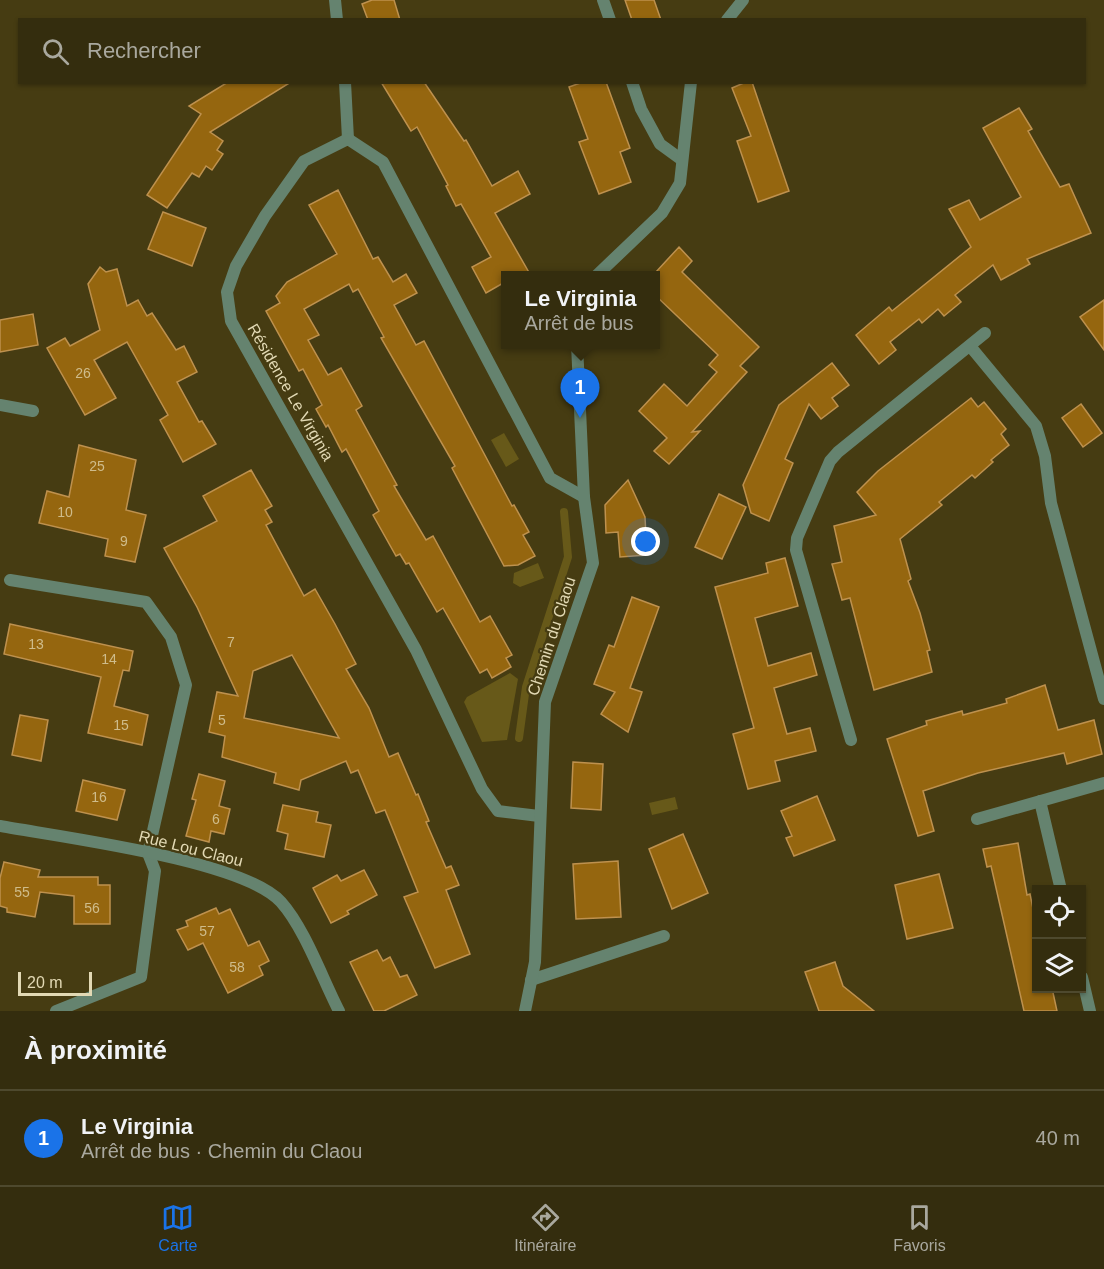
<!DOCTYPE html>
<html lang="fr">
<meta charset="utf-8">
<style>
:root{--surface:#342d0e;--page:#3c3517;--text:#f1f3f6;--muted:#a9a89e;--line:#4e492e;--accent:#1a73e8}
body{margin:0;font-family:Arial,sans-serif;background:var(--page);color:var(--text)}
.controls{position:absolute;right:18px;bottom:18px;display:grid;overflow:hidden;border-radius:0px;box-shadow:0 2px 4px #0004}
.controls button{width:54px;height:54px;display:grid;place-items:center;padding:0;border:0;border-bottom:2px solid var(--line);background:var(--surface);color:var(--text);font:30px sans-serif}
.scale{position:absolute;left:18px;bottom:15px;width:74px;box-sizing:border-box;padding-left:6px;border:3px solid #e2d9b4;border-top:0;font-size:16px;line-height:21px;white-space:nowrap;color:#e2d9b4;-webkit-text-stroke:4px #463c12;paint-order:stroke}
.you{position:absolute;left:646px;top:542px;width:21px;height:21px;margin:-15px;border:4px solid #fff;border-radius:50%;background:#1a73e8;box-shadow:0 0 0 9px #1a73e833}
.badge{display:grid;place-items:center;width:39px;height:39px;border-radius:50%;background:var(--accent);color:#fff;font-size:20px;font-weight:700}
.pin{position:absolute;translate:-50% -50px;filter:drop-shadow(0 2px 3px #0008)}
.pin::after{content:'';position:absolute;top:32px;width:21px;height:18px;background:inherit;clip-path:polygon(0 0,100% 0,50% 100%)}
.popup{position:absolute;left:501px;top:271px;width:159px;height:78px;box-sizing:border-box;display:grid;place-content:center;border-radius:0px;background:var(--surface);filter:drop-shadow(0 2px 4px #0005);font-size:20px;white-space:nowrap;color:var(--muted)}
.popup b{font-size:22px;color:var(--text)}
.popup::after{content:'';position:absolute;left:50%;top:100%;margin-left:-12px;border:12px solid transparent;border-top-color:var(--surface)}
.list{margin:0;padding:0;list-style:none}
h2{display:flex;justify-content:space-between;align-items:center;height:78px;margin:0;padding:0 24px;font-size:26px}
h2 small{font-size:20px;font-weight:400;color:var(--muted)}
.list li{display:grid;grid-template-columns:39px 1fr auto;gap:18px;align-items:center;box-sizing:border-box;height:96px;padding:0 24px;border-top:2px solid var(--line)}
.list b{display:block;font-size:22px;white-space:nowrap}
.list p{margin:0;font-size:20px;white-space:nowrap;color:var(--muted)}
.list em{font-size:20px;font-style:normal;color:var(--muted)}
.icon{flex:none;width:33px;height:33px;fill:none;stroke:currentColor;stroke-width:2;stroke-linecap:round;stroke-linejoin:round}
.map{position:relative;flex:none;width:1104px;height:1011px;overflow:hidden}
.search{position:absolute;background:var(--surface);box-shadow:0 2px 4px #0004;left:18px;right:18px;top:18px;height:66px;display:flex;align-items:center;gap:15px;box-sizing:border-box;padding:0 21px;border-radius:0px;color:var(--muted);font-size:22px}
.sheet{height:174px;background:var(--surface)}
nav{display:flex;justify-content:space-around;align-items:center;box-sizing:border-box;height:84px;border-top:2px solid var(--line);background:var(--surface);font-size:16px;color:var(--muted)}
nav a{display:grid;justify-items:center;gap:3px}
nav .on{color:var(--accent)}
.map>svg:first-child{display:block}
.water{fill:#675919}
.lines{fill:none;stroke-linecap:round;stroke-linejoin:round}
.stream{stroke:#675919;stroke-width:8}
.building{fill:#95660f;stroke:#be914e;stroke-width:1.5;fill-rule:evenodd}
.lane{stroke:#65836f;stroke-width:12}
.street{stroke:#65836f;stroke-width:12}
.labels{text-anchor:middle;stroke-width:4.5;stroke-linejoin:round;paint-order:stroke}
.number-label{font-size:14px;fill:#cfbc8b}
.street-label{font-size:16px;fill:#e2d9b4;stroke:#463c12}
</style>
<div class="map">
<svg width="1104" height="1011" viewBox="0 0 1104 1011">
<rect width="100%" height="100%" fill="#463c12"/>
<!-- water -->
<g class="water">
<path d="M504 433 519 459 506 467 491 440Z"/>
<path d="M538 563 544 578 520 587 513 583 514 573Z"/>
<path d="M510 673 518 679 507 740 482 742 464 702 467 697Z"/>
<path d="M675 797 678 809 652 815 649 803Z"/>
</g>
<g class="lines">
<!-- stream -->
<path class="stream" d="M519 738 526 687 568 557 564 512"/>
</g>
<!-- building -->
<g class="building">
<path d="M372 0H394L400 20H368L362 4Z"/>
<path d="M625 0H654L661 20H632Z"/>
<path d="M228 82H291L210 132 223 141 217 150 223 154 212 170 206 166 199 177 192 173 167 208 147 195 201 114 189 106Z"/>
<path d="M381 82H424L464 141 466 140 492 186 518 171 530 194 495 213 531 276H505V282L486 293 472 267 491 257 461 204 456 206 446 186 448 185 417 127 411 131Z"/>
<path d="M583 82H606L630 148 620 152 631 182 599 194 579 142 588 139 569 87Z"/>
<path d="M746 82H752L789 191 758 202 737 141 751 136 732 88Z"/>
<path d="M1019 108 1032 129 1028 131 1060 187 1069 184 1091 233 1027 259 1030 264 1001 280 993 265 955 295 961 302 944 316 938 309 922 323 919 319 890 342 896 350 879 364 856 335 889 307 892 311 971 247 949 209 969 200 980 220 1021 197 983 128Z"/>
<path d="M338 190 373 259 378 257 393 282 406 274 417 293 394 305 416 345 424 341 512 506 514 505 529 532 523 535 535 556 518 565 504 566 452 468 455 466 381 338 384 337 358 289 353 292 349 284 304 309 319 335 308 340 328 375 341 368 362 406 356 410 397 485 394 486 426 540 433 536 480 622 490 616 512 655 506 658 511 667 492 678 487 669 480 673 443 608 437 612 409 563 406 564 400 554 396 556 373 515 379 511 346 449 342 452 328 425 326 427 316 409 322 405 303 369 299 371 266 311 280 303 276 296 287 282 337 254 309 205Z"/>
<path d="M163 212 206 228 192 266 148 249Z"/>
<path d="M679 247 692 261 682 272 759 347 740 366 747 372 692 432 700 431 669 464 654 451 667 438 639 411 664 384 687 406 717 372 709 365 718 355 655 295V273Z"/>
<path d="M100 267 106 272 117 269 127 306 138 300 147 316 152 313 176 350 184 346 197 372 177 382 199 422 202 421 216 444 183 462 160 420 168 415 127 342 94 360 116 398 85 415 47 348 65 338 70 346 100 330 88 284Z"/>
<path d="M1104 300V350L1080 317Z"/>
<path d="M33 314 38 345 0 352V320Z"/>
<path d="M832 363 849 385 832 398 838 406 821 419 809 404 785 459 793 463 769 521 751 513 743 485 779 405Z"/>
<path d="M971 398 978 407 984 402 1006 429 1001 434 1009 445 991 460 993 462 975 478 972 475 939 502 942 505 900 539 911 579 908 581 920 613 930 650 927 651 932 672 874 690 850 598 842 600 832 564 842 562 834 526 876 515 857 492 878 471Z"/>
<path d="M1081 404 1102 433 1083 447 1062 418Z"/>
<path d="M79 445 136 460 126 510 146 515 135 562 105 556 108 539 39 523 47 491 69 497Z"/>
<path d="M251 470 272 506 265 510 272 522 266 525 304 596 315 589 335 624 356 664 346 669 369 708 389 757 398 753 416 795 418 794 429 821 426 822 446 868 451 866 459 885 446 890 470 954 435 968 404 897 418 892 385 810 376 813 358 770 351 773 346 761 301 780 299 790 274 783 276 773 222 757 225 736 209 732 217 692 238 696 197 607 164 548 217 521 203 496ZM292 655 339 738 244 718 253 671Z"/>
<path d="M628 480 645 517 647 555 620 557 618 532 606 533 605 505Z"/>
<path d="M719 494 746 507 722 559 695 547Z"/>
<path d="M785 558 798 606 755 618 768 666 811 653 817 675 774 688 787 734 810 728 816 751 775 761 780 781 748 789 733 734 754 728 715 587 768 573 766 563Z"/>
<path d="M632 597 659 607 630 688 642 692 628 732 601 714 615 692 594 684 609 645 614 647Z"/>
<path d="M10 624 133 651 129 671 123 670 114 706 148 715 142 745 88 733 101 677 4 654Z"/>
<path d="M1045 685 1058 730 1094 720 1102 754 1067 764 1064 753 978 773 923 791 934 831 918 836 887 739 927 725 926 721 962 711 963 715 1007 703 1006 699Z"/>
<path d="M20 715 48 720 41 761 12 755Z"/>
<path d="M573 762 603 764 601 810 571 808Z"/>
<path d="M199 774 225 781 219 806 230 809 224 834 211 831 209 842 186 836 196 800 192 799Z"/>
<path d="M83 780 125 790 117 820 76 811Z"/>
<path d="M817 796 835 840 794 856 786 838 792 836 781 811Z"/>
<path d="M283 805 318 812 316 822 331 825 324 857 285 849 288 834 277 831Z"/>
<path d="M683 834 708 893 672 909 649 849Z"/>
<path d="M1018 843 1027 895 1030 894 1036 923V988H1052L1057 1011H1024L991 866 987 867 983 849Z"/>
<path d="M618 861 621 917 576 919 573 864Z"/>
<path d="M4 862 40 870 38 877H98V885H110V924H74V896L40 892 35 917 7 912V908L0 906V878Z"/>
<path d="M364 870 377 895 347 911 349 914 331 923 313 888 337 875 341 881Z"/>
<path d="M939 874 953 928 907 939 895 885Z"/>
<path d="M216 908 219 914 230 909 248 946 259 941 269 961 259 966 263 975 228 993 203 943 188 950 177 930 188 926 186 921Z"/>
<path d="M377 950 383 961 390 957 400 977 407 975 417 995 384 1011H374L350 962Z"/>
<path d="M835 962 843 986 874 1011H819L805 972Z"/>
</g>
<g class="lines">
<!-- lane -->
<g class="lane">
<path d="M335 0 337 20"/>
<path d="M345 82 348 139"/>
</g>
<!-- street -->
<g class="street">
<path d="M603 0 610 20"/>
<path d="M727 20 743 0"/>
<path d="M632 82 641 109 660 144 682 160"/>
<path d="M596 276 662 213 680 183 691 82"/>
<path d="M970 346 1036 426 1045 456 1051 503 1104 699"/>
<path d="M0 405 33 411"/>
<path d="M10 580 146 602 171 637 186 685 148 853 155 871 141 977 56 1011"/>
<path d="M851 740 796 550 797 538 830 461 838 452 985 333"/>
<path d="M1040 801 1061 890"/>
<path d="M539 816 498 811 482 789 416 650 231 321 227 292 236 266 265 216 304 161 348 139 383 162 550 478 584 497"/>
<path d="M977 819 1104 783"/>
<path d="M0 826C60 837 243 860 281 902 305 929 322 978 339 1011"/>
<path d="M1082 977 1090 1011"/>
<path d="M531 980 664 936"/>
<path d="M525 1011 535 962 545 702 593 563 584 497 577 344"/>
</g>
</g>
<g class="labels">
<!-- number labels -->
<g class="number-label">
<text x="83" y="378">26</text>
<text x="97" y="471">25</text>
<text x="65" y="517">10</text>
<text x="124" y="546">9</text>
<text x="231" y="647">7</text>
<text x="36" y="649">13</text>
<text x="109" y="664">14</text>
<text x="222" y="725">5</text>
<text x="121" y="730">15</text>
<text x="99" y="802">16</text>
<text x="216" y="824">6</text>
<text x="22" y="897">55</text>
<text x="92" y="913">56</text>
<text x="207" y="936">57</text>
<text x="237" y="972">58</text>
</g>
<!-- street labels -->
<g class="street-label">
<text transform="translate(291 392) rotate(60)" y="6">Résidence Le Virginia</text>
<text transform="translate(551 636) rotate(-72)" y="6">Chemin du Claou</text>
<text transform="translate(191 848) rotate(14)" y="6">Rue Lou Claou</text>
</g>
</g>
</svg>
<div class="controls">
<button><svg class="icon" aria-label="locate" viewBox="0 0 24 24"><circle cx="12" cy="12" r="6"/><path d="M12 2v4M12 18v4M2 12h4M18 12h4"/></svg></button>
<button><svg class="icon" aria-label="layers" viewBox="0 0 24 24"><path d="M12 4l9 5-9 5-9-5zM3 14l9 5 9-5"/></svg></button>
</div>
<div class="scale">20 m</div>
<div class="you"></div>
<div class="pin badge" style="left:580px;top:418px">1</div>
<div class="popup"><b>Le Virginia</b>Arrêt de bus</div>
<div class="search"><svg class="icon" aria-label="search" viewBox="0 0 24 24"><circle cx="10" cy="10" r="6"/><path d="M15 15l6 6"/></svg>Rechercher</div>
</div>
<section class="sheet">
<h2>À proximité<small></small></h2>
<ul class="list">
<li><span class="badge">1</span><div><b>Le Virginia</b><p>Arrêt de bus · Chemin du Claou</p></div><em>40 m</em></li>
</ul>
</section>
<nav>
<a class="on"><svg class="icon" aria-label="map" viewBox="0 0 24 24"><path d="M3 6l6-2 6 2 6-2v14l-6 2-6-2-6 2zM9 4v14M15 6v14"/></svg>Carte</a>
<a><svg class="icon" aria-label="directions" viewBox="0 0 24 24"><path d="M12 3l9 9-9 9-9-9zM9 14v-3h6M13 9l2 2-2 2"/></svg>Itinéraire</a>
<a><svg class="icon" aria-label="saved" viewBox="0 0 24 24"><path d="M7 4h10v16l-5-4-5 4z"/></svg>Favoris</a>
</nav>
